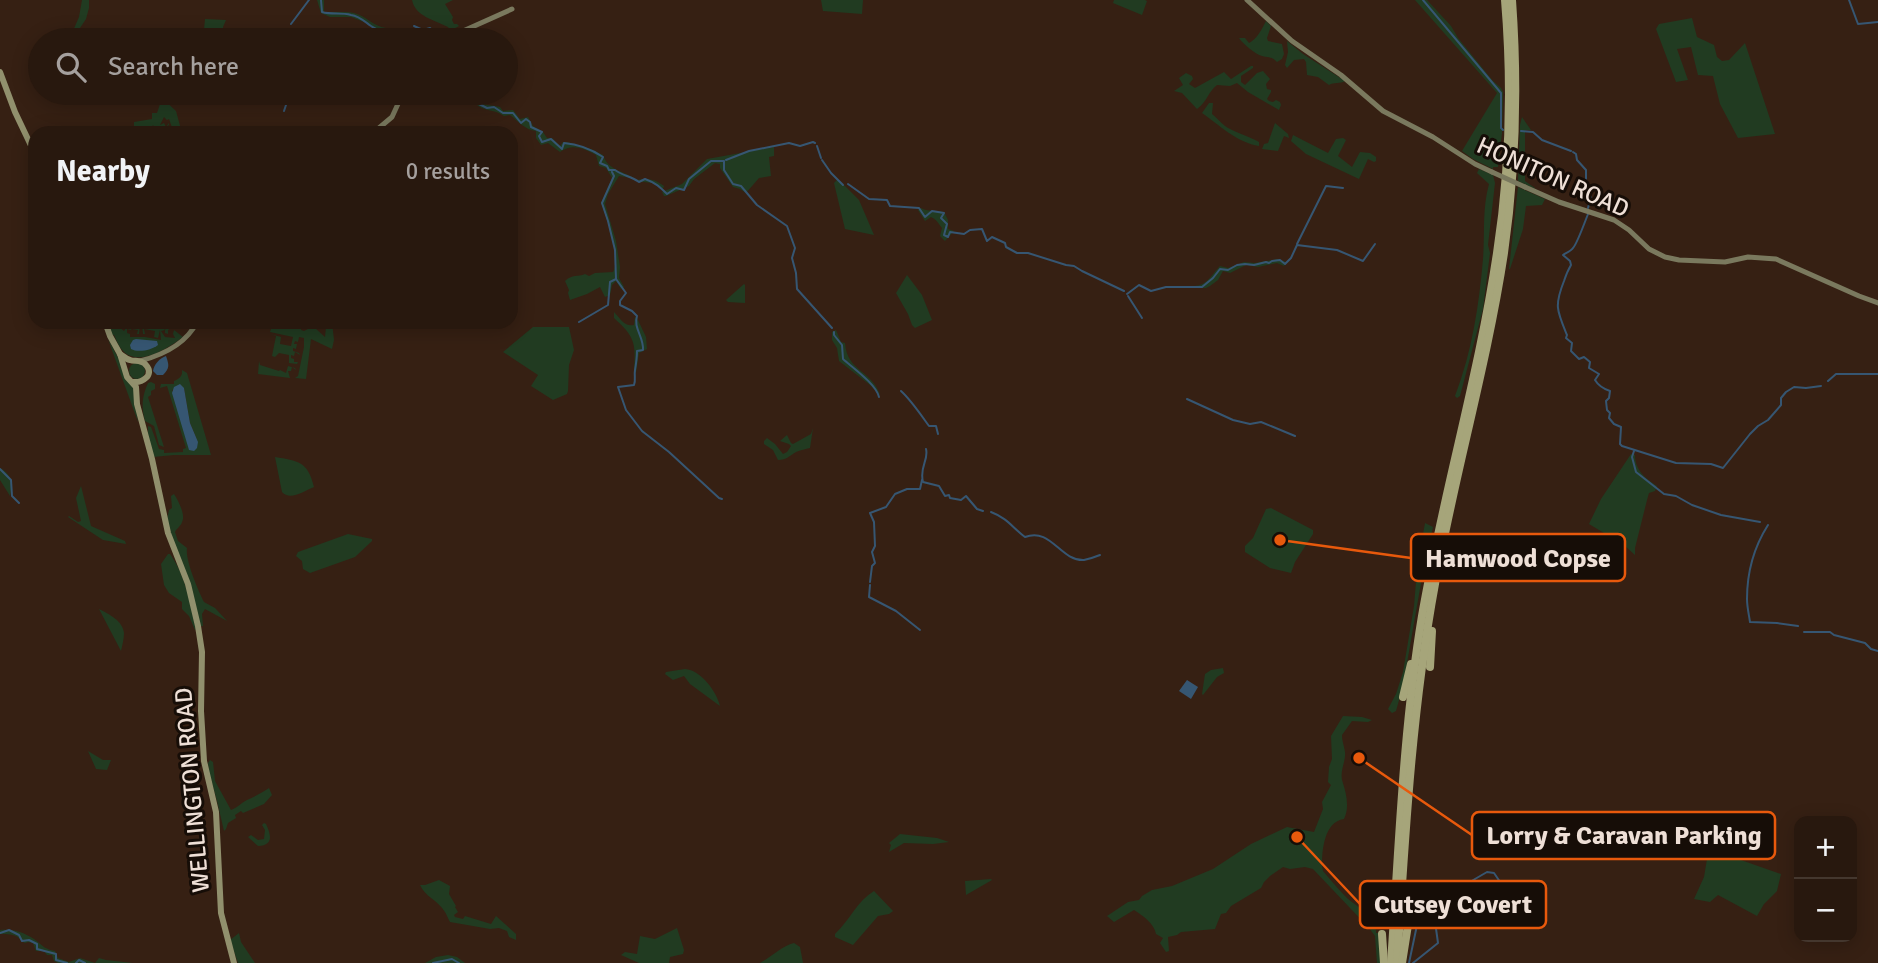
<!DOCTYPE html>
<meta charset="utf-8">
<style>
:root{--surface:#28180e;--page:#302117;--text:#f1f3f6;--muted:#a5a09e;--line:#44372e}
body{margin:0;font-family:Signika,sans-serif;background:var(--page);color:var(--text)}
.controls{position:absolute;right:21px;bottom:21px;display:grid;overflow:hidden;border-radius:14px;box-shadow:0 4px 18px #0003}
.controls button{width:63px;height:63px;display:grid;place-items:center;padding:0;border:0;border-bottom:2px solid var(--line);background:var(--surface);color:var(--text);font:35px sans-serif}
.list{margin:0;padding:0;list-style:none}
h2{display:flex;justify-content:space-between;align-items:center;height:91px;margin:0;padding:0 28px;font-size:30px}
h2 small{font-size:23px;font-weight:400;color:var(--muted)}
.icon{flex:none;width:38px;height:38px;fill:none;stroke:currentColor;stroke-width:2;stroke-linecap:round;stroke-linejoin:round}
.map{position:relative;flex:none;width:1878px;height:963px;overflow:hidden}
.search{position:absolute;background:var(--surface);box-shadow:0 4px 18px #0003;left:28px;top:28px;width:490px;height:77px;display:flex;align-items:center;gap:18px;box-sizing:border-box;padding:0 24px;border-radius:38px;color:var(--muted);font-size:26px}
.panel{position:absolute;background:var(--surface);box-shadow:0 4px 18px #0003;left:28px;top:126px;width:490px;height:203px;border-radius:21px}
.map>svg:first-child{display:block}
.green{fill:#213b21;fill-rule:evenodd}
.water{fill:#365672}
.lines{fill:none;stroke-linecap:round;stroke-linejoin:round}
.stream{stroke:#365672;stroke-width:2}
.secondary{stroke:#7a795e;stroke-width:5}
.primary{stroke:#91906d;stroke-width:6}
.highway{stroke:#a6a57a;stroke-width:8}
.secondary-bridge{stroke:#7a795e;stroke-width:5}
.labels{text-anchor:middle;stroke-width:6;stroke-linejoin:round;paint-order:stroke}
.street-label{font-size:24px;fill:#eedfd6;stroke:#160d07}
.leader{fill:none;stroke:#e8590c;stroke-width:2.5}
.callout-dot{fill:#e8590c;stroke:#160d07;stroke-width:2.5}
.callout{fill:#160d07;stroke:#e8590c;stroke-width:2.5}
.callout-label{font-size:26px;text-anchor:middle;font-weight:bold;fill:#eedfd6}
</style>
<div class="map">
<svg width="1878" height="963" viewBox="0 0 1878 963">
<rect width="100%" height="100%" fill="#362013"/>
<!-- green -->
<g class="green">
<path d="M82 0H89V8L86 19 74 37V40H69L79 17Z"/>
<path d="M317 0H324V12C334 13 345 11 354 13 366 16 373 26 386 28L392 40H383L382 39 385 35 364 22 351 17H330L321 13Z"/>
<path d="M412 0H453L445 4 453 17 452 20 454 24H457L459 26 450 31 448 27C434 20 415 16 412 0Z"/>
<path d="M821 0H863L862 14 823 11Z"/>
<path d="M1114 0H1145L1147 1 1142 15 1113 3Z"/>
<path d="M1415 0H1427L1451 26 1458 38 1493 81 1501 88 1503 92 1502 133 1498 167H1493V169L1473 159 1462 151 1497 93Z"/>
<path d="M1692 18 1697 37 1714 45 1717 57 1722 61 1729 60 1745 43 1775 134 1738 138 1720 104 1713 76 1698 75 1691 47 1677 49 1688 80 1676 82 1656 29 1659 24Z"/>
<path d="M205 19 226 20 223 27V40H203Z"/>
<path d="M1266 21 1271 26 1267 38 1268 41 1282 44 1284 54 1282 59 1277 62C1271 56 1269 58 1262 56 1255 54 1243 44 1239 38H1245L1249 43C1257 39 1262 29 1266 21Z"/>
<path d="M1287 41 1303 54 1345 81C1340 84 1334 82 1329 85L1318 77 1307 75 1306 62 1304 59 1294 60 1287 68 1285 65 1288 52Z"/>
<path d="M1251 66H1253V68L1241 76V82L1245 85 1257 73 1263 71 1270 79 1266 84 1267 89 1271 90V92L1267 99 1269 101 1273 102 1276 100 1280 102 1281 105 1279 110 1248 92 1237 83 1230 86 1217 85C1208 92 1207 102 1197 109L1182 93 1174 91 1183 85 1179 78 1186 73 1192 76 1193 79 1189 84 1195 88 1224 72 1231 79Z"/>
<path d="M429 93H451L463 99 467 95 472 94C487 108 480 103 500 107L503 111 513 110 520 119 528 117 533 126 543 132 547 138H552L560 146 563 142H567L591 149 603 155C608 171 625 171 637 180 648 178 654 179 664 186L663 189 652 183 636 181 631 178 619 176 608 194 605 204 616 241 620 267 619 278 624 287 621 289 616 281 612 285 610 295 605 297 600 287 587 294 570 300 568 293 569 290 565 281C572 274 578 277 585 274L589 276 595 273 613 272C621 258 607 219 601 203L612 178 606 168 599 166 596 155C584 148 571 143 560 152L548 143 541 145 536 138V131C525 130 518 121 510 115L504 116C493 108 480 112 474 101H471L460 104 447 95Z"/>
<path d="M162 98 176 111 182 133H174L169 119 167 120 164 117 160 125 164 123 166 127 169 123V125L162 129 163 130 170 128H171L167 129 168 133H153V130L155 128 153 125 150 131 145 132V129L142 130 143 133H134V122L152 119V113H157Z"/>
<path d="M1209 103H1213L1212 114C1217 118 1220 122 1225 126 1232 131 1250 137 1259 142V146C1238 143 1219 125 1202 113Z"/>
<path d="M1522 117 1531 130H1525V181L1535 188V189L1518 181 1520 125Z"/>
<path d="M1275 123 1288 134 1289 138 1284 136 1278 151 1262 149 1264 144 1268 143Z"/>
<path d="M1293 135 1328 153 1336 139 1343 138 1346 140 1338 156 1352 167 1360 152 1370 153 1376 157V161L1374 162 1368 159 1359 179 1306 154 1291 141Z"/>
<path d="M774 147V156L769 157 771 176 759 178 746 193 740 189 733 187 720 168V164L715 163 694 179 689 186 666 196H664L662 192 682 184 707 159Z"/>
<path d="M1479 169 1493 175 1495 183 1488 245 1490 253 1483 309 1460 396 1457 398 1455 396C1472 352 1479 305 1483 259 1485 234 1482 209 1489 184L1477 173Z"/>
<path d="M838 179 859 200 874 235 845 229 834 183Z"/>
<path d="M1518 187 1545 199 1542 205 1526 206 1523 229 1510 269H1509Z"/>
<path d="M921 208C927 212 937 210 944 212L948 220V229L954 231 945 241 940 236 942 228C939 224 936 219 931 217L925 221 918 210Z"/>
<path d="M1278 259 1286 262 1284 266 1277 263 1258 267 1246 265 1230 273 1223 271 1218 280 1210 286 1206 288H1194V286C1207 286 1212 274 1220 266L1228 268 1244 262 1255 263Z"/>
<path d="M907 275 922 295 932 320 915 328 912 325 908 314 896 293Z"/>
<path d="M744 284 745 285V303L728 302 726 300Z"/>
<path d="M614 312C620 318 624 327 634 325L635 317 637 318 646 337 647 349 639 353 636 373 634 371C636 343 635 337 614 318Z"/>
<path d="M107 322H118L119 327 124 331 126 328 122 325 128 323 124 322H133L135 325H140L139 334H137L138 330 132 329V326L131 330 127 329V333L130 334V337H145L161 340 160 330 158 338 154 337 155 331 144 329 145 334H143L142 325 151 324V322H147H157L159 325 158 328 162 326 165 330 167 326 171 328 168 330V334L165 333V330L161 331 165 337 175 338 173 334 174 330 183 337C171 346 147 362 131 356 122 354 117 342 114 335H112Z"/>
<path d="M291 322 297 323 302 322 301 325 298 326 301 327V330L304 331 308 329 310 322H316L315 328 325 337 326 327 325 322H332L334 340 332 349 311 339 306 379 295 378 298 376 304 347V338L299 337 298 342 295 341 294 344H297L296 349 293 348V351L299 353 300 355 295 352 294 356 291 355V358L294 359V362H298L297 364 289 363V355L279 353 275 357 272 356 276 336 270 334 281 337 280 344 291 346 293 337 270 332 271 329 274 327 284 329V325H287L286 328 290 329 291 326H294L291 325Z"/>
<path d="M533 327H569L574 350 569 365 568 391 567 394 553 400 531 386 538 375 503 352Z"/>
<path d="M836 330 841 342 845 343C847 372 872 370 880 395L870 385 839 361 837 348 832 340V332Z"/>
<path d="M108 339 133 385 138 422Z"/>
<path d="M259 361 260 365 279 371 280 370 286 373 288 366 295 368 296 370 292 367 291 371H288L290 378 258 374Z"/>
<circle cx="137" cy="371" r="8"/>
<path d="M182 370 187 373 211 455H174L153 457 148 434V426L151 427 159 449 164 450V453L183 452V449L186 448 167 386 160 388 161 384H174V381C179 379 183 376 182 370ZM184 388 190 423 198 442 172 390Z"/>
<path d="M151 382 155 384V389L151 391V395L148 397 164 447 159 445 154 426 145 421C141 407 142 396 148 383Z"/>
<path d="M813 428 810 448C806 449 800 450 796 452 789 456 787 460 778 460L773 450 764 444V441L767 438 775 444 783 454 787 452 791 446 789 444 780 441 787 435 791 443 793 444 811 434Z"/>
<path d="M1631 454 1635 455C1635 470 1645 478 1657 486L1655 491 1649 493 1647 500 1635 548V555L1624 545 1589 524 1601 499Z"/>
<path d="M275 457C298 461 308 461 314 487 304 491 290 501 282 492Z"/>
<path d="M0 468C13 475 12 484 10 496L0 480Z"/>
<path d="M81 486 91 526 125 541 126 544 103 540 68 517 69 516 78 522 81 521 76 498Z"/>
<path d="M174 494C178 500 186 515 182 522 181 526 177 528 175 532L178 541 187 548C185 560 198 590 204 602L215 608 227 621 205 609 202 614 203 626H201L173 541 167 519 169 510 172 508 171 496Z"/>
<path d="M1271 508 1313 530V534L1295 562 1291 573 1270 568 1245 552V546L1253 538 1266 509Z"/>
<path d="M1425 523 1433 527 1421 583 1403 686 1396 711 1392 713 1388 709 1396 694 1403 672 1414 606 1416 582H1418L1411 550 1420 551Z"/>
<path d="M348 534 372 539V541L355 557 310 573 303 569 302 561 296 556 298 552Z"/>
<path d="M168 554H170C186 576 190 603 196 629L195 630 189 616 182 609V602L169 593 164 585 161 564Z"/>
<path d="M99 609C109 614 123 621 124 633 124 639 122 646 121 651Z"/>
<path d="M1223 668 1224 673 1217 677 1203 695 1202 694 1205 674 1211 670Z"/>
<path d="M685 669C701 670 717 692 720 706L690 684 684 676 673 680 665 674 666 672Z"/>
<path d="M1343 716 1362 717 1372 720 1368 722 1352 721 1342 735C1342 741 1344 745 1345 752 1346 761 1340 770 1342 780 1346 792 1350 807 1344 819 1324 822 1322 850 1322 866L1323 871C1330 879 1337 888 1345 896 1357 908 1377 915 1376 933H1379L1382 963H1377L1375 936 1369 928 1313 869 1305 867 1290 869 1283 867 1270 876 1264 882 1261 888 1231 906 1226 913 1221 914 1215 929 1181 932 1177 935 1168 937 1169 951 1166 952 1160 943 1163 938 1156 934C1154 923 1143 916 1134 910L1114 922 1107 916 1128 902 1139 900 1142 896 1152 890 1172 886 1213 869 1251 844 1287 827 1314 832 1323 809 1322 802 1331 785 1328 782 1329 767 1332 759 1331 736Z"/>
<path d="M88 751 103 760H111L107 770 96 769Z"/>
<path d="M210 760 213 762 215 781 231 810C237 808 241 803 247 800 254 797 261 793 269 788L272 795 264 804 243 813 241 811 235 815 236 818 228 823 226 829 224 831 217 801 209 773 208 763Z"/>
<path d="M264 823 266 824C271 835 274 845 258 846L248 837 251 835 258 840 264 839 265 830 262 825Z"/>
<path d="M900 834 937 838 949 842 933 844 904 843 889 852 891 845 889 843Z"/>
<path d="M1716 840 1734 843 1737 851 1736 855 1738 859 1781 874 1777 891 1764 904 1757 916 1718 895 1710 902 1694 899 1704 877 1708 853Z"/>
<path d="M991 879 992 880 966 895 965 881Z"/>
<path d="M439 880 450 886 449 894 456 906 455 907 458 912 454 915 455 917 463 919 465 916 491 924 496 916 516 934V940L509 937 507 931 499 928 490 929 450 922C448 919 447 915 445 912 438 900 425 897 420 885H425Z"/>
<path d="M874 891 893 911 889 914 878 916 853 945 835 937V934C850 920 857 901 874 891Z"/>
<path d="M677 928 684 950 683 954 670 957 669 963H639L621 955 625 952 637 954 640 936 655 939Z"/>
<path d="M0 930C13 929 23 932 34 939 44 946 42 948 55 951L58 958 69 962 80 958 95 963 99 958 106 960 133 963H58L54 961 52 955H47L44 951H36L33 943 28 942 25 943C22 942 21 940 19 938 15 934 6 934 0 934Z"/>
<path d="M239 933 241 942 255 963H238L230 940Z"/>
<path d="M794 943 800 947 803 963H760C771 957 782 946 794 943Z"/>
<path d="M448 955 457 957 465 963H425L436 957Z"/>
</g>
<!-- water -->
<g class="water">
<path d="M136 339 157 341 158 345C152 350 138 353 131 349L130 345 133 340Z"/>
<path d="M166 356C169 365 170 368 163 375H157L153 371C154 364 160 358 166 356Z"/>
<path d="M180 384 184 388 190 423 198 442 197 448 194 451 189 450 172 393 174 387Z"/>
<path d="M1187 680 1198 687 1191 699 1179 691Z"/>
</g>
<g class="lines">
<!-- stream -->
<g class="stream">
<path d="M321 0 322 12C332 15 341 12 351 15 359 16 364 21 371 26 375 29 382 31 387 34L385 40"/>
<path d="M1423 0 1501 93V128L1503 130"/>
<path d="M1849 0 1858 24 1878 22"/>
<path d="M291 24 309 0"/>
<path d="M414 26 423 30 430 28 433 31"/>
<path d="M446 93 461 101 472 96 476 98 477 103 487 108 494 107 503 113H513L521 123 526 119 530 122 531 127 542 132 539 136 542 142 551 139 562 149 564 143C577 144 591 149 603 157L600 163 607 166 609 170H615C623 176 631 176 639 182L645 179C656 183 660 187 667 194L676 188 684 190 689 179 711 161H724V170L733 184 741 186 757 205 787 226 795 248 792 258 796 273 797 289 832 328"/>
<path d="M284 111 290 93"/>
<path d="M1521 131 1533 132 1542 140 1571 151"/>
<path d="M817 146 821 158"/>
<path d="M1573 152 1576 154 1577 160 1586 170V180L1591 197 1588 208"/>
<path d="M726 160 749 151 789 143 800 146 813 142 815 143"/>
<path d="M822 160 831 173 843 185"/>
<path d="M848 184 869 199 887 200 890 206 919 208 925 217 932 211 944 213 941 218 947 224 944 235 948 237 950 232 964 234 970 230 982 229 987 241 992 237 1005 243 1006 247 1017 253H1028L1066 265 1074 266 1082 271 1124 291"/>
<path d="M1588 214C1586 219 1577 244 1573 248 1571 251 1566 253 1563 255L1570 261 1571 265C1568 270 1566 275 1564 281 1554 306 1557 311 1567 335L1566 338 1572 343 1571 351 1579 359 1584 357 1590 362 1589 368 1599 374 1595 380C1598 385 1604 389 1610 391L1609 398 1606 401 1607 410 1610 413 1609 418 1614 424 1621 427 1620 444 1622 446 1676 463 1711 464 1723 468 1750 434 1758 426 1768 420 1781 405V398L1786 392 1794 387 1806 388 1821 386"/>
<path d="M1297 244 1326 186 1343 188"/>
<path d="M616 279 626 293 620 301V305L632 311 637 316C633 328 644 337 643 350L637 351C637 358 636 364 635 370 634 376 636 380 634 385L618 387 626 410 642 431 669 452 719 498 722 499"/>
<path d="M1127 294 1139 285 1151 291 1166 287H1202L1213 278 1220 269 1228 270 1237 265 1245 264 1254 265 1266 262 1269 263 1272 261 1280 260 1285 264 1291 258 1297 245 1337 250 1363 261 1375 244"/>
<path d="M1128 296 1142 318"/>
<path d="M579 322 608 305 610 282 616 279 615 250 608 221 602 203 614 176 612 172"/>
<path d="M834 332V335L842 345 843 359C853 368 876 384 879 397"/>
<path d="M1828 381 1836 374H1878"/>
<path d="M901 391C911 400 921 415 929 426H936L938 434"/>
<path d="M1187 399 1233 420 1250 424 1261 422 1295 436"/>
<path d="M926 449C929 460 919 467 923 482L939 486 945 496 949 495 950 498 961 500 966 496 977 509 983 511"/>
<path d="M1634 451 1632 457 1636 472 1664 494 1676 496 1692 505 1721 515 1760 522"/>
<path d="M0 469 11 480 12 496 19 503"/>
<path d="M991 512C1007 518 1013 528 1025 537 1051 527 1060 561 1084 560 1089 559 1095 557 1100 555"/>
<path d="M1768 525C1754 547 1747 574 1747 599 1747 607 1749 615 1750 622L1777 623 1798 626"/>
<path d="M870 582 872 566 875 563 872 552 875 546 874 522 870 513 886 507 895 494 907 489H920L922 480"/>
<path d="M870 585 869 597 896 611 920 630"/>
<path d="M1804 632H1830L1834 635 1865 643 1871 649 1878 651"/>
<path d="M0 933 9 930 19 935 22 941 29 940 37 944V949L56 954V960L67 963"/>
<path d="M76 963 79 960 85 963"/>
<path d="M433 963 452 959 459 963"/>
<path d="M1409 963 1420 911 1487 872 1494 873 1507 892"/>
<path d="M1413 963 1438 943 1433 907"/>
</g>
<!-- secondary -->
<g class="secondary">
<path d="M1247 0 1292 41 1341 75 1383 111 1433 137 1475 164 1492 172"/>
<path d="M443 40 512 9"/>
<path d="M373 133 392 117 403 93"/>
<path d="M1525 187 1559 202 1614 220 1629 230 1649 249 1665 257 1679 260 1725 262 1748 257 1776 259 1859 296 1878 303"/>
<path d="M140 361C163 355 186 344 197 322"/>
</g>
<!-- primary -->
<g class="primary">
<path d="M0 72 15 112 35 154"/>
<path d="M105 322 110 336 120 354 127 377 136 387 137 404 152 459 168 533 188 584 198 626 202 652 201 711 204 761 216 812 221 913 234 963"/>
<path d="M120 354C123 356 126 359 130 360 135 362 141 359 146 365 155 375 142 383 133 382"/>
</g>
<!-- highway -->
<g class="highway">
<path d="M1430 667 1432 631"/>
<path d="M1403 697 1411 664"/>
<path d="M1382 934 1384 963"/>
<path d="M1391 963C1399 847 1403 730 1422 616 1443 494 1479 375 1497 253 1510 169 1512 84 1505 0"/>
<path d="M1397 963C1405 836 1412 709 1435 584 1455 473 1487 365 1504 253 1516 169 1518 84 1512 0"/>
<path d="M1402 963 1408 925"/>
</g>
<!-- secondary-bridge -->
<path class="secondary-bridge" d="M1492 172 1525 187"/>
</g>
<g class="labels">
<!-- street labels -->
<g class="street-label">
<text transform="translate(1553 177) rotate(24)" y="8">HONITON ROAD</text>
<text transform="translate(192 790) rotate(-95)" y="8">WELLINGTON ROAD</text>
</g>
</g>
<!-- callouts -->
<path class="leader" d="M1280 540L1411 558M1359 758L1472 835M1297 837L1360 904"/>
<g class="callout-dot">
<circle cx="1280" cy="540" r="7"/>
<circle cx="1359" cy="758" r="7"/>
<circle cx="1297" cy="837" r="7"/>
</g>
<g class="callout">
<rect x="1411" y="534" width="214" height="47" rx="7"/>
<rect x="1472" y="812" width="303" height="47" rx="7"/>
<rect x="1360" y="881" width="186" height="47" rx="7"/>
</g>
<g class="callout-label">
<text x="1518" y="567">Hamwood Copse</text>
<text x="1624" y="844">Lorry &amp; Caravan Parking</text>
<text x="1453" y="913">Cutsey Covert</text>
</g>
</svg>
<div class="controls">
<button>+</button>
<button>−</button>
</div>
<div class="search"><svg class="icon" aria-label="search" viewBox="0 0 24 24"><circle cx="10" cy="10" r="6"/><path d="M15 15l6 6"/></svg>Search here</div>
<section class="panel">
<h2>Nearby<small>0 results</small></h2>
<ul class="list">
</ul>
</section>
</div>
